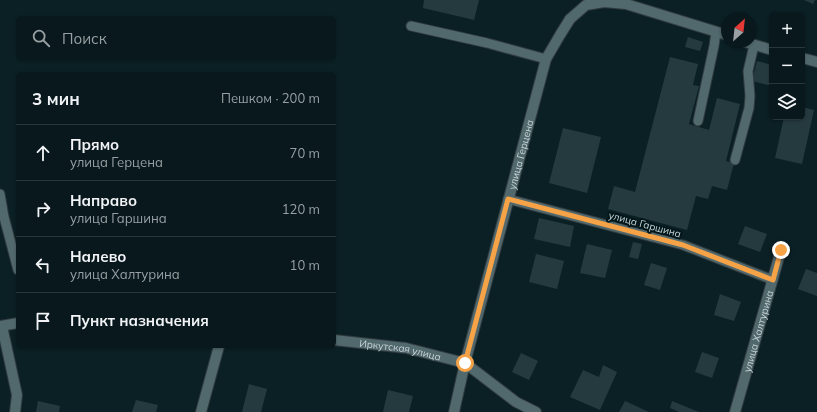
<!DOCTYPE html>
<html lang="ru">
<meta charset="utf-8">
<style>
:root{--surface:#08181c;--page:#162529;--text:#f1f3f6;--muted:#98a0a3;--line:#29373b}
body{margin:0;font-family:Mulish,sans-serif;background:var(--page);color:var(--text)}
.controls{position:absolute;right:12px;top:12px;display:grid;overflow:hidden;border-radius:6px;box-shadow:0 1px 3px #0004}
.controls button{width:36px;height:36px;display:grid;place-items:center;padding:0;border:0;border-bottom:1px solid var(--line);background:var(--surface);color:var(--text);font:20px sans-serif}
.compass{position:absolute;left:721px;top:12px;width:36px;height:36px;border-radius:50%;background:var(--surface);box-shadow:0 1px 3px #0004;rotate:27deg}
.stop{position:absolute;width:12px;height:12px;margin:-9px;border:3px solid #f6a247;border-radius:50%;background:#fff}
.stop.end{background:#f6a247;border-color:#fff;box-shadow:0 1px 4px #0008}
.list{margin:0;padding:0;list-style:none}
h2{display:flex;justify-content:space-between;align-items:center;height:52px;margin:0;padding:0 16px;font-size:17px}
h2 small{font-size:13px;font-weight:400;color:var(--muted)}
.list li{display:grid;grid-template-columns:26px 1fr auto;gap:12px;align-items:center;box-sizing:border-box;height:56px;padding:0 16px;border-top:1px solid var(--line)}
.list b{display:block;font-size:15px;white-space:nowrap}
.list p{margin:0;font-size:13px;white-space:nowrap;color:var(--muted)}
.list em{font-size:13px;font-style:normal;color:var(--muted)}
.icon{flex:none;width:22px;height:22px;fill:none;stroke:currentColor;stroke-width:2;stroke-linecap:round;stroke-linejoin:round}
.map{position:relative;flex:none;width:817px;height:412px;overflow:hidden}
.search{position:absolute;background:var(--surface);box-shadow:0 1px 3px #0004;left:16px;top:16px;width:320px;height:44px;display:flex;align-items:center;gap:10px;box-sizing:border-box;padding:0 14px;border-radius:6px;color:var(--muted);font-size:15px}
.panel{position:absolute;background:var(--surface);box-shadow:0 1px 3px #0004;left:16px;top:72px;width:320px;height:276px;border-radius:6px}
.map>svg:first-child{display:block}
.building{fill:#253a3f}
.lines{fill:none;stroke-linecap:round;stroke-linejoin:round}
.lane-casing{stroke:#303b3e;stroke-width:11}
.street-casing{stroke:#303b3e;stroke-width:12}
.secondary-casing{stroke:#303b3e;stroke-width:12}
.lane{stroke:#51686d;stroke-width:9}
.street{stroke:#51686d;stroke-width:10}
.secondary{stroke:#51686d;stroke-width:10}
.route{stroke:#f6a247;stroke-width:5}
.labels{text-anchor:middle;stroke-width:4;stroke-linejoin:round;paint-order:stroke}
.street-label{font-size:10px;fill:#c8d5d8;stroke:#03171b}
</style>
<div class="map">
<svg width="817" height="412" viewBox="0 0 817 412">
<rect width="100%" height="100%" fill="#0b2025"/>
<!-- building -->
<g class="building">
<path d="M424 0H479L474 20 423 8Z"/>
<path d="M804 0H815L813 4Z"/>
<path d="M688 37 703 42 700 51 685 47Z"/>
<path d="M670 57 698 64 693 85 699 86 689 124 709 130 717 98 740 104 726 161 734 163 727 190 712 186 708 199 696 196 687 230 608 209 614 186 635 192Z"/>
<path d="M757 61 772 65V86L752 81Z"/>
<path d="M802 107 814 110 802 164 775 158 784 117H802Z"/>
<path d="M563 128 601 137 587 193 549 183Z"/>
<path d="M539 218 574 226 570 247 534 239Z"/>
<path d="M745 226 767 234 760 252 738 244Z"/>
<path d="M633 242 642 244 638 259 629 257Z"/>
<path d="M587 244 612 250 605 278 580 273Z"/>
<path d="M536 254 564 261 557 289 529 282Z"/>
<path d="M651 263 667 268 660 290 644 285Z"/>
<path d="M806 269 817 273V296L798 289Z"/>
<path d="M720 294 741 302 734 321 714 315Z"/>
<path d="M702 352 719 358 712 378 695 372Z"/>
<path d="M521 353 538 361 529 380 512 372Z"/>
<path d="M603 365 617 372 600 410 570 397 583 370 599 377Z"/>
<path d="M249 384 267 389 261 412H242Z"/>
<path d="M388 390 413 396 409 412H383Z"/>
<path d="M136 400 158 405 156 412H132Z"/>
<path d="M38 401 60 406 59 412H36Z"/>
<path d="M625 401 649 412H619Z"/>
<path d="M672 401 699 412H679L670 408Z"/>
</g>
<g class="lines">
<!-- lane casing -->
<g class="lane-casing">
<g id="lane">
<path d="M411 26 487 43 546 59"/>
<path d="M698 121 714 46 716 32"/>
<path d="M735 160 749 108 750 96 748 71 754 45"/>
<path d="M0 194 4 217 18 270"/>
<path d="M508 199 683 245 773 280"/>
</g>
</g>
<!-- street casing -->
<g class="street-casing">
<g id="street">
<path d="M570 19 586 5 604 2 626 4 727 35"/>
<path d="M745 42 772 50"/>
<path d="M802 58 817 62"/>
<path d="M0 326 18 323"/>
<path d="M2 326 17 395 15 412"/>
<path id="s1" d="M334 340 406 348 465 363 516 402 536 412"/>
<path d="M201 412 219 346"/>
<path id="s2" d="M454 412 465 363 546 59"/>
<path id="s3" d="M735 412 781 250"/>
</g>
</g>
<!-- secondary casing -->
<g class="secondary-casing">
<path id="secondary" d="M546 59 560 35 570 19"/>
</g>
<!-- lane -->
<use href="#lane" class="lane"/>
<!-- street -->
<use href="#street" class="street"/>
<!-- secondary -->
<use href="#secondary" class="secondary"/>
</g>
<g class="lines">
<!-- route -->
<path class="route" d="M465 363 508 199 683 245 773 280 781 250"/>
</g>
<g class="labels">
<!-- street labels -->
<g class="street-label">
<text dy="4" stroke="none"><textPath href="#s2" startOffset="266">улица Герцена</textPath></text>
<text transform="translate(645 224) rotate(15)" y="4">улица Гаршина</text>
<text dy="4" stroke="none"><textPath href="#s3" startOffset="84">улица Халтурина</textPath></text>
<text dy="4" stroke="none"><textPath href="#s1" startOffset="67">Иркутская улица</textPath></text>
</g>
</g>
</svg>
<div class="controls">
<button>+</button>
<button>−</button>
<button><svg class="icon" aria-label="layers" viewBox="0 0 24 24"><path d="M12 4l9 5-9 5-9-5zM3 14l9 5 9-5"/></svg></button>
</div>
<svg class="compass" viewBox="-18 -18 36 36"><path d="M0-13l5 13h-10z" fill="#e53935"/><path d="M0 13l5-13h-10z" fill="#98a0a3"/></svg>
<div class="stop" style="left:465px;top:363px"></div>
<div class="stop end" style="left:781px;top:250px"></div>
<div class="search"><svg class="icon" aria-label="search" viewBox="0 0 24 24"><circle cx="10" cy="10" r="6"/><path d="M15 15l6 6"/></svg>Поиск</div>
<section class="panel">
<h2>3 мин<small>Пешком · 200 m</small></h2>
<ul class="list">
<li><svg class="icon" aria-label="ahead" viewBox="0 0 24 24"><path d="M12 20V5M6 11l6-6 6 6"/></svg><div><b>Прямо</b><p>улица Герцена</p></div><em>70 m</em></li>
<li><svg class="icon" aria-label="right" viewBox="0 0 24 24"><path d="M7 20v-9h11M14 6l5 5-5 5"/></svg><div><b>Направо</b><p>улица Гаршина</p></div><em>120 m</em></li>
<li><svg class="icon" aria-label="left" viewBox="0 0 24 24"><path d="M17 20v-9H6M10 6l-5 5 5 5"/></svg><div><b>Налево</b><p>улица Халтурина</p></div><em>10 m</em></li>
<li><svg class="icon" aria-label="arrive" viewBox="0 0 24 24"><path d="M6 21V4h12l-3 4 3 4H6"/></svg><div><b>Пункт назначения</b></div></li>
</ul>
</section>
</div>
